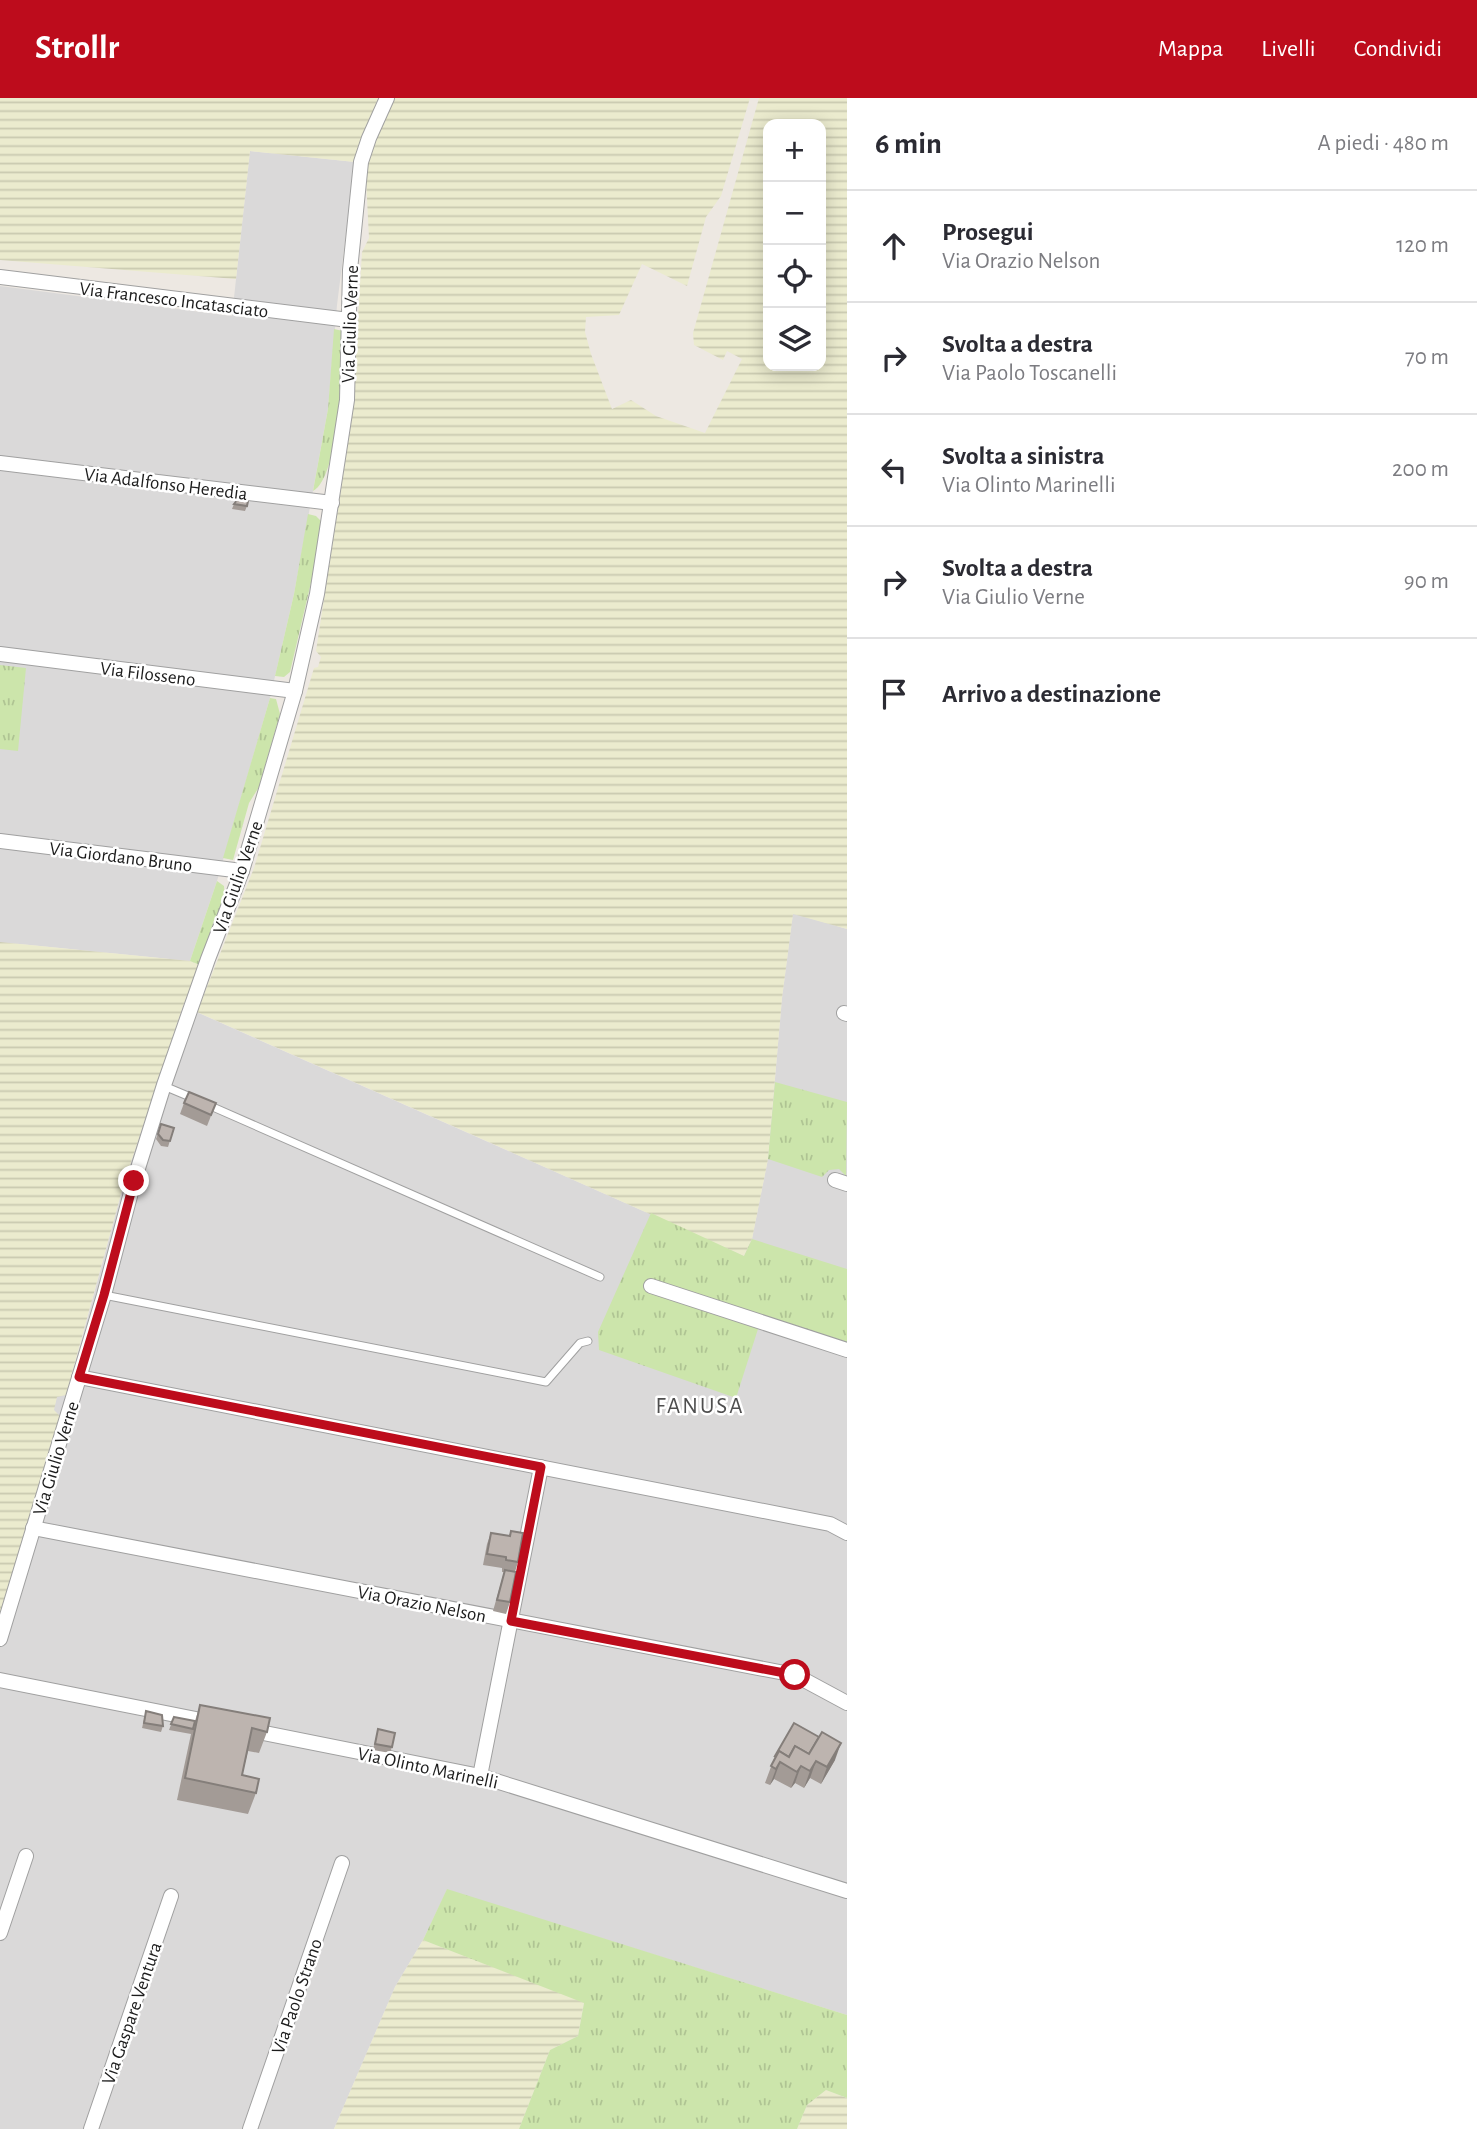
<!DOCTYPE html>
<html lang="it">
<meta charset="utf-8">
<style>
:root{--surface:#fff;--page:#f2f2f3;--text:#2b2b33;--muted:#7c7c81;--line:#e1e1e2;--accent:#bd0c1c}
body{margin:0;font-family:"Alegreya Sans",sans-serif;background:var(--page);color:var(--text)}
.controls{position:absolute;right:21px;top:21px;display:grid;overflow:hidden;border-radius:14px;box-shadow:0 4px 18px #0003}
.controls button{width:63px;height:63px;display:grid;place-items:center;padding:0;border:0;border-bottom:2px solid var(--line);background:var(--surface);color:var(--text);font:35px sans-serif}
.stop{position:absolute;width:21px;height:21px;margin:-16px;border:5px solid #bd0c1c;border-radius:50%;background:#fff}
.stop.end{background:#bd0c1c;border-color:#fff;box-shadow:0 2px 7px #0008}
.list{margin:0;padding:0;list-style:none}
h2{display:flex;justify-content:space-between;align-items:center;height:91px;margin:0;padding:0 28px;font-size:30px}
h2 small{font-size:23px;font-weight:400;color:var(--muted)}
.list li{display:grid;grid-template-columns:46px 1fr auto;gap:21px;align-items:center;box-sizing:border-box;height:112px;padding:0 28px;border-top:2px solid var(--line)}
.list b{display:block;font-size:26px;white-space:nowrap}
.list p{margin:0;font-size:23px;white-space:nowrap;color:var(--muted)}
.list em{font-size:23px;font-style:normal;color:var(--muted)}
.icon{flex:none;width:38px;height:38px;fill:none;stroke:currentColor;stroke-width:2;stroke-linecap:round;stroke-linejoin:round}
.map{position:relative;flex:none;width:847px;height:2031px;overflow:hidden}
header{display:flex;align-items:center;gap:42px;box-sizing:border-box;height:98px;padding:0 35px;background:var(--accent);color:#fff}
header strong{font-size:33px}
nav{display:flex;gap:38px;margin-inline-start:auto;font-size:24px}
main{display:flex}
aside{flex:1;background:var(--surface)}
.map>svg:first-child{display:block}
.residential{fill:#dad9d9}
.farmland{fill:url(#farmland-rules);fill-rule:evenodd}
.grass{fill:url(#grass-tufts)}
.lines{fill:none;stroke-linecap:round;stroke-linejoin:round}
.lane-casing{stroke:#a0a0a0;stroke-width:9}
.street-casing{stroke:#a0a0a0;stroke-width:16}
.lane{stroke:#fff;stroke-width:7}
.street{stroke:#fff;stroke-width:14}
.wall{fill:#a39b96}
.shaded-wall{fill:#847e7a}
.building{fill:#bdb4af;stroke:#847e7a;stroke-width:2}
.route{stroke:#bd0c1c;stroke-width:9}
.labels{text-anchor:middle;stroke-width:5;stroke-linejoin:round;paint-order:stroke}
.street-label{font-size:19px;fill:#1c1c1c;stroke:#fff}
.quarter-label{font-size:23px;letter-spacing:2px;fill:#4f4f4f;stroke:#fff}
</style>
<header>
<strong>Strollr</strong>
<nav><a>Mappa</a><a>Livelli</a><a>Condividi</a></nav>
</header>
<main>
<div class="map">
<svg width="847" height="2031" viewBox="0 0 847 2031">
<defs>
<pattern id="farmland-rules" width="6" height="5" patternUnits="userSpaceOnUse" patternTransform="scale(1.75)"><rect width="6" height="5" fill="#ebebce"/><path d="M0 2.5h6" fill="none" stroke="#c9c9b0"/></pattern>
<pattern id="grass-tufts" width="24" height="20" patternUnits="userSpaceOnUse" patternTransform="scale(1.75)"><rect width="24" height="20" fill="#cce5ab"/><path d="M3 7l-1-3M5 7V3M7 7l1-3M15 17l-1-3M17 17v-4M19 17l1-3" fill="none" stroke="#afc493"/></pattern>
</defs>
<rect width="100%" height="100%" fill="#ede8e2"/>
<!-- residential -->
<g class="residential">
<path d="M250 53 355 64 337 207 328 311 294 496 270 600 217 783 190 863 0 844V188L232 218Z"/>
<path d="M793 815 847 831V1917L447 1792 423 1842 395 1889 334 2031H0V1518L57 1298 67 1296 124 1085 183 908 744 1158 752 1141 768 1061 782 900Z"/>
</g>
<!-- farmland -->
<g class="farmland">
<path d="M0 0H378L355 64 250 53 236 181 0 162Z"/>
<path d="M393 0H750L721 98 706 119 687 188 642 166 619 217 586 219 585 234 591 256 612 311 631 302 656 318 705 335 742 261 727 253 723 262 694 247 693 235 759 0H847V831L793 816 782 900 768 1061 752 1141 744 1158 197 914 254 770 314 570 318 569 321 559 316 553 352 319 362 154 369 140 366 81 369 60ZM768 26H821V268H768Z"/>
<path d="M0 844 190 863 200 867 183 908 124 1085 66 1297 57 1299 54 1312 60 1318 0 1518Z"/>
<path d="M423 1842 584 1904 578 1938 550 1952 519 2031H334L395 1889Z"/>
<path d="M826 1992 847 2000V2031H797L807 2007Z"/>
</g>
<!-- grass -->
<g class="grass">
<path d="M334 231 343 233C342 263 340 380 313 393L328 311Z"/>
<path d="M308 416 316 418 321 423 313 476 290 574 284 579 275 578 294 496Z"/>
<path d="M0 567 26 570 18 653 0 651Z"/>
<path d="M270 600 276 601 280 616 259 689 249 705 233 762 223 760Z"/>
<path d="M217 783 224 788 225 802 200 867 190 863Z"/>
<path d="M775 984 847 1004 846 1078 839 1071 829 1072 822 1079 768 1061Z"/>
<path d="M651 1115 744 1158 752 1141 847 1171V1246L649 1181 646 1189 756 1226 758 1231 736 1300 599 1252 598 1234Z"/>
<path d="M447 1791 847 1917V2000L826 1992 807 2007 797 2031H519L550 1952 578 1938 584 1905 423 1842Z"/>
</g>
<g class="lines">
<!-- lane casing -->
<g class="lane-casing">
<g id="lane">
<path d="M164 988 195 1001"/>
<path d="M206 1006 600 1179"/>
<path d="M104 1197 546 1284 580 1245 588 1243"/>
</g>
</g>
<!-- street casing -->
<g class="street-casing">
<g id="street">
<path d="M0 179 349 222"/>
<path d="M0 365 332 405"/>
<path d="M0 556 295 593"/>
<path d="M0 743 242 773"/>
<path d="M844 915 847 916"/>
<path d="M835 1082 847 1086"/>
<path d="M651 1188 847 1252"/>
<path d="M79 1279 830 1426 847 1435"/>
<path d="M33 1430 795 1577 847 1605"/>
<path d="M0 1541 104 1197 134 1083 164 987 208 861 242 773 295 593 317 496 347 302 350 172 361 64 369 40 387 0"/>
<path d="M0 1582 211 1624"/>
<path d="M249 1632 480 1678 847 1793"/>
<path d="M480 1678 541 1369"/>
<path d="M0 1835 26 1758"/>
<path d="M91 2031 171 1798"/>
<path d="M250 2031 342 1765"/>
</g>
</g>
<!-- lane -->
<use href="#lane" class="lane"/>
<!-- street -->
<use href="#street" class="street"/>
</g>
<!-- wall -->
<g class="wall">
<path d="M234 406 247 408 245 413 232 411Z"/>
<path d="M184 1005H216L207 1028 180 1016Z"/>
<path d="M161 1026 174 1030 168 1049 161 1048 156 1041Z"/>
<path d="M511 1433 518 1464 515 1474 510 1504 506 1516 493 1513 504 1474H502V1470L483 1467 487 1446 491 1435 509 1438Z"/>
<path d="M200 1607 267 1634 259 1655 248 1653 242 1677 256 1695 248 1716 177 1702 191 1636 169 1632 174 1619 195 1623Z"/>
<path d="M146 1613 163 1628 161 1634 142 1630Z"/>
<path d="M378 1631 392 1649 390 1655 373 1652Z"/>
<path d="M775 1658 835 1662 821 1686 810 1680 804 1690 795 1685 791 1690 774 1681 770 1687 765 1685Z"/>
</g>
<!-- shaded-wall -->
<g class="shaded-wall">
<path d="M841 1645 835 1662 821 1686 827 1669Z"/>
<path d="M816 1663 810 1680 804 1690 810 1673Z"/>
<path d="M780 1664 774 1681 770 1687 776 1671Z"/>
<path d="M801 1668 795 1685 791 1690 797 1674Z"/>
</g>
<!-- building -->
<g class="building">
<path d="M238 401 248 403 247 408 234 406Z"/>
<path d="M189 994 216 1005 211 1017 184 1005Z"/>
<path d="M161 1026 174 1030 170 1043 163 1042 158 1036Z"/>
<path d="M511 1433 523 1435 518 1464 506 1462V1459L487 1456 491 1435 510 1438Z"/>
<path d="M505 1472 516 1474 510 1504 497 1502Z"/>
<path d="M200 1607 270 1620 267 1634 252 1630 242 1677 259 1681 256 1695 185 1680Z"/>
<path d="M146 1613 162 1617 163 1628 144 1625Z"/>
<path d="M174 1619 195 1623 193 1631 171 1626Z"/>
<path d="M794 1625 819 1639 809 1656 795 1648 789 1659 779 1653 776 1658H775Z"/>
<path d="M378 1631 395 1635 392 1649 375 1646Z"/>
<path d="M822 1634 841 1645 827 1669 816 1663 810 1673 801 1668 797 1674 780 1664 776 1671 771 1668 779 1653 789 1659 795 1648 809 1656Z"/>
</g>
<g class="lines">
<!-- route -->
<path class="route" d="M134 1083 104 1197 79 1279 541 1369 511 1523 795 1577"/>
</g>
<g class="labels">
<!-- street labels -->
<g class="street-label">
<text transform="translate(174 201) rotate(7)" y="7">Via Francesco Incatasciato</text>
<text transform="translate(349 226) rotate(-88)" y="7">Via Giulio Verne</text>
<text transform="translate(166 385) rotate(7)" y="7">Via Adalfonso Heredia</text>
<text transform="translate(148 575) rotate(7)" y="7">Via Filosseno</text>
<text transform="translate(121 758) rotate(7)" y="7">Via Giordano Bruno</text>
<text transform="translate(237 779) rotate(-71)" y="7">Via Giulio Verne</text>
<text transform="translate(55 1360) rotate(-73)" y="7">Via Giulio Verne</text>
<text transform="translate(422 1505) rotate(11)" y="7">Via Orazio Nelson</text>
<text transform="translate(428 1669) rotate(12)" y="7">Via Olinto Marinelli</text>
<text transform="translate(296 1898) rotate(-71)" y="7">Via Paolo Strano</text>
<text transform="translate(131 1915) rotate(-71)" y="7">Via Gaspare Ventura</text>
</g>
<!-- quarter labels -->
<g class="quarter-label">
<text x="700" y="1315">FANUSA</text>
</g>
</g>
</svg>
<div class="controls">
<button>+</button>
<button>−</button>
<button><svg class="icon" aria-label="locate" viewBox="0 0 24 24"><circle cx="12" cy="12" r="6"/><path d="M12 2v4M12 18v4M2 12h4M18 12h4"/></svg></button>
<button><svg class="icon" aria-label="layers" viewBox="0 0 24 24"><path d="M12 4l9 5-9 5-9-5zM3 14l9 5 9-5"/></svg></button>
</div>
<div class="stop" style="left:795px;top:1577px"></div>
<div class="stop end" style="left:134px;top:1083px"></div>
</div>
<aside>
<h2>6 min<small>A piedi · 480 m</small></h2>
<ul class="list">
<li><svg class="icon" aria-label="ahead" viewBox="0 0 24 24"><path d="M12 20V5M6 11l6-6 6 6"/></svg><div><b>Prosegui</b><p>Via Orazio Nelson</p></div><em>120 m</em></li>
<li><svg class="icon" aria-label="right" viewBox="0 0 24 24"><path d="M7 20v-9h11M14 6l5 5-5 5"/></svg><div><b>Svolta a destra</b><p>Via Paolo Toscanelli</p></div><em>70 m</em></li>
<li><svg class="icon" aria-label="left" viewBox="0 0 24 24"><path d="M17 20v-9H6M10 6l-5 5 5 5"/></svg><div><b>Svolta a sinistra</b><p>Via Olinto Marinelli</p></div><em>200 m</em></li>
<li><svg class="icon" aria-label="right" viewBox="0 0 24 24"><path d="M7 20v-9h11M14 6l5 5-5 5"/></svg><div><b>Svolta a destra</b><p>Via Giulio Verne</p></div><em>90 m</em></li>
<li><svg class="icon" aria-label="arrive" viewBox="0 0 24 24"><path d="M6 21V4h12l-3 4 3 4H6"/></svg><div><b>Arrivo a destinazione</b></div></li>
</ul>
</aside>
</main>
